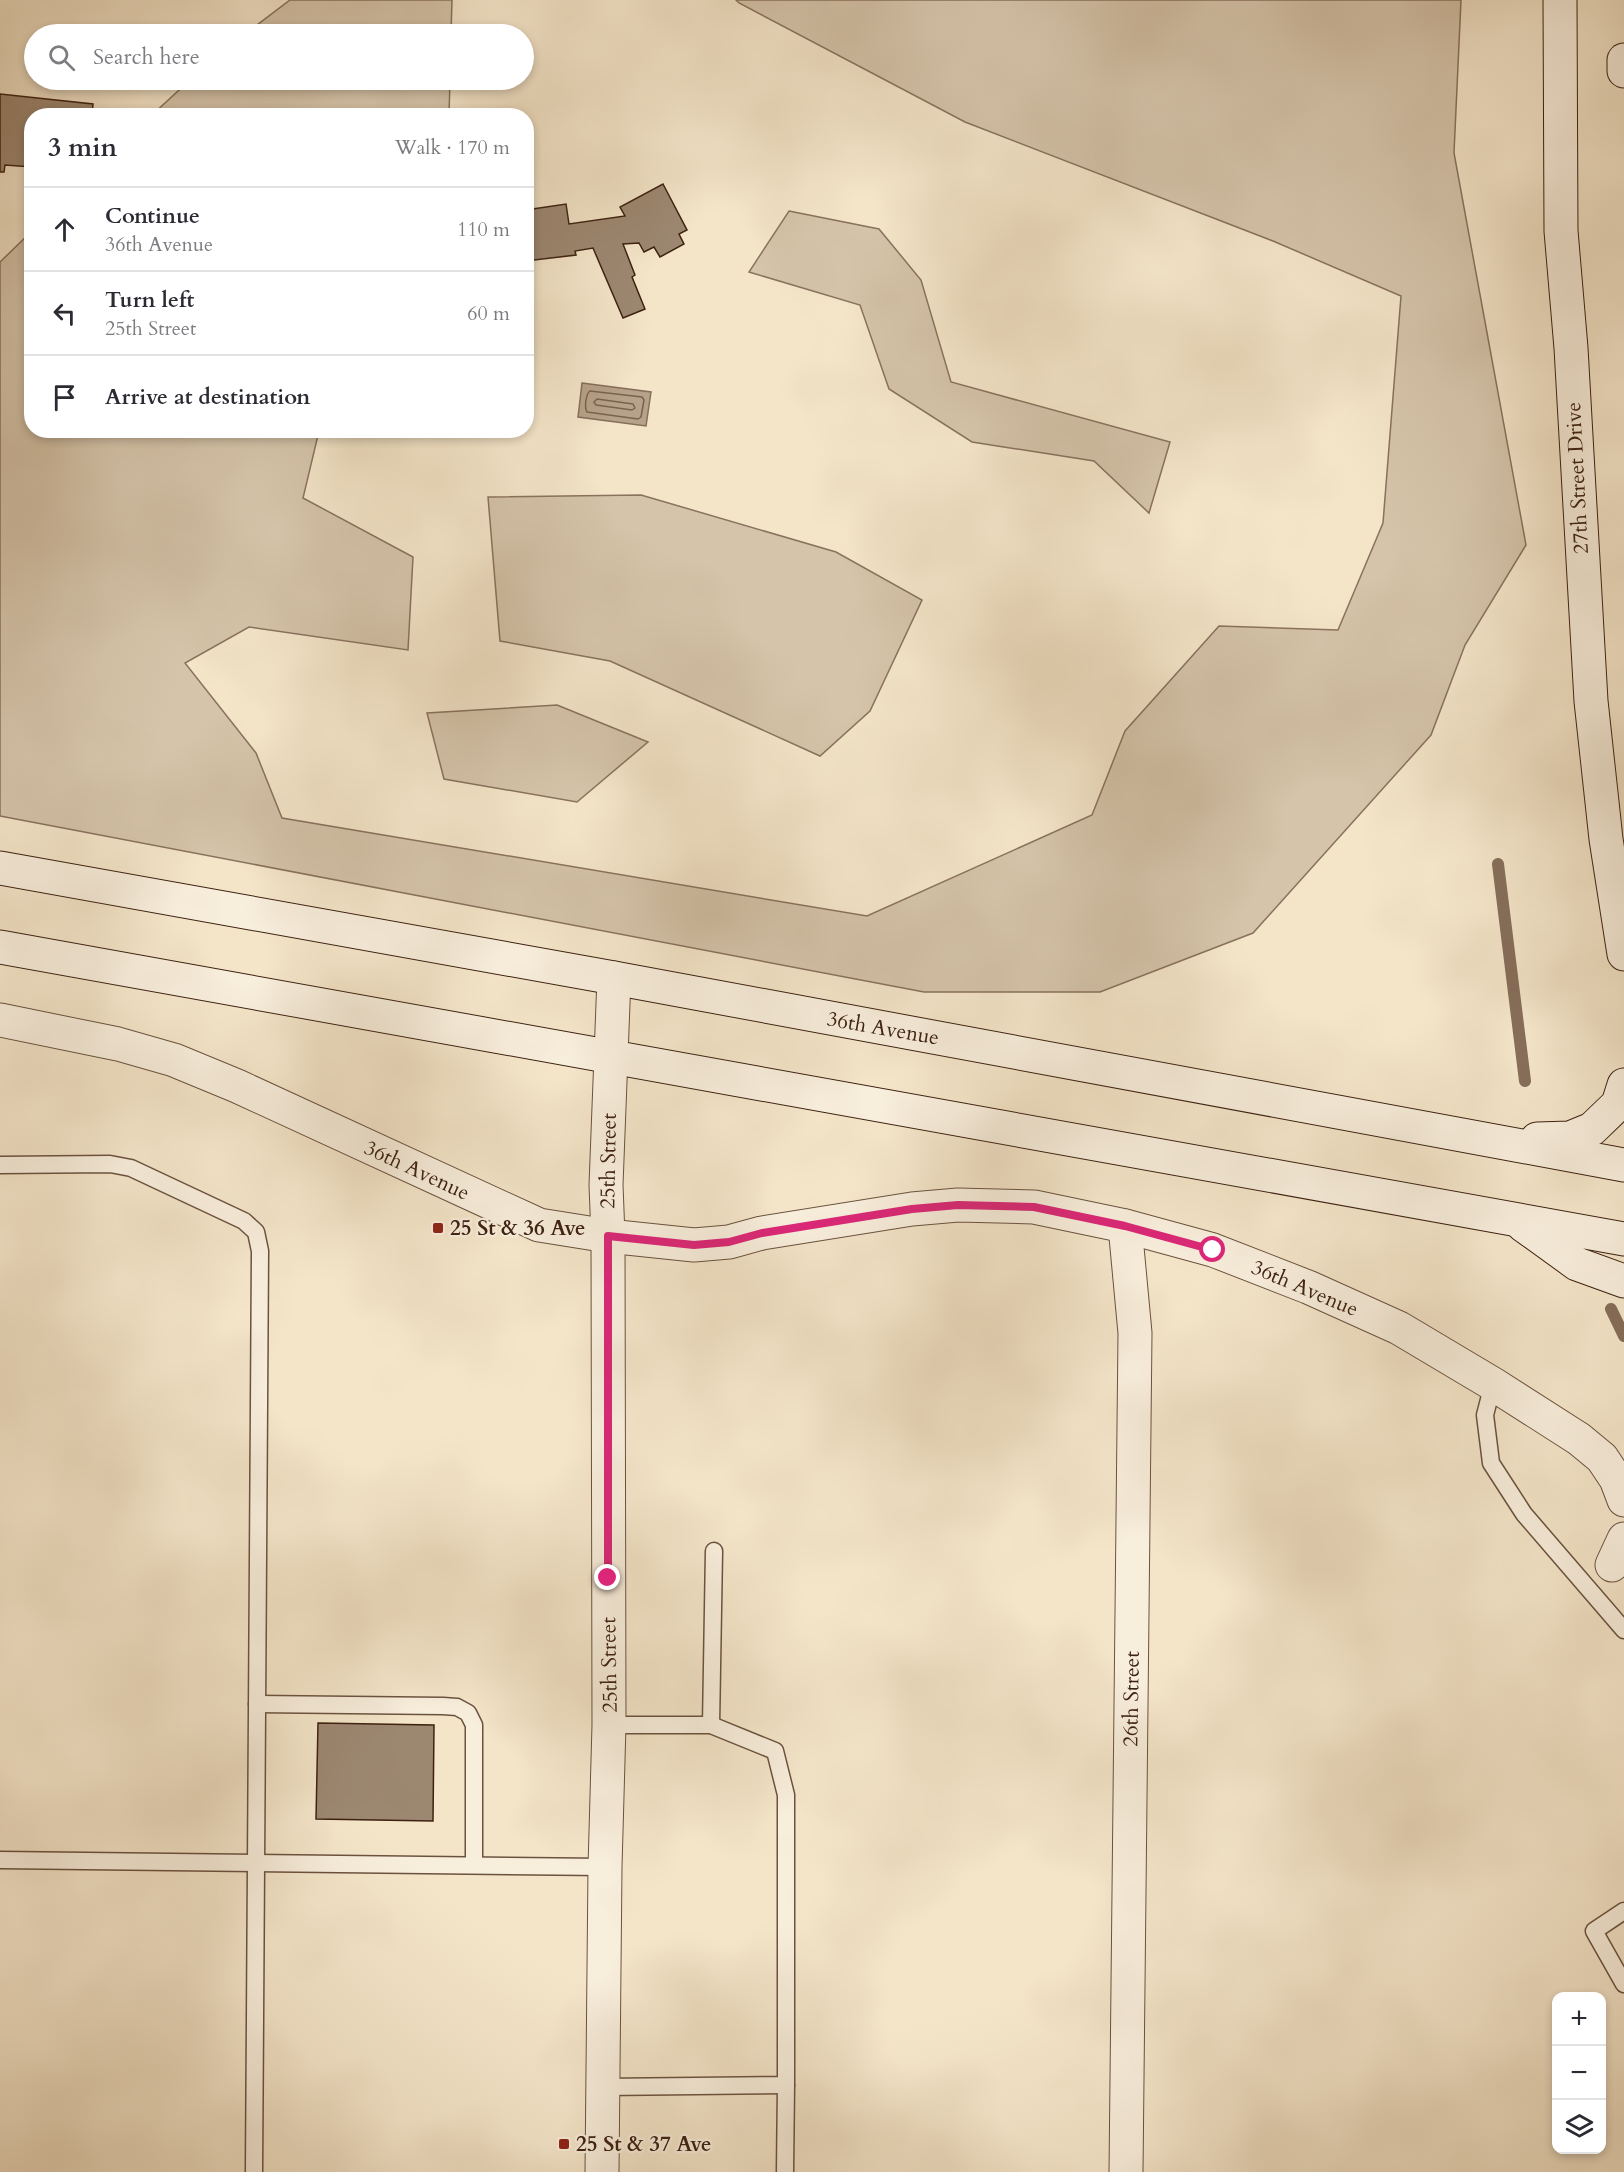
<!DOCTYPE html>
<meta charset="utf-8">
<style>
:root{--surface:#fff;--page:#f7f7f7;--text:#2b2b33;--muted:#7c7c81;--line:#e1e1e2}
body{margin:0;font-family:Cardo,serif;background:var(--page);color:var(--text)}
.controls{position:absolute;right:18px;bottom:18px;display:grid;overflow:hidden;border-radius:12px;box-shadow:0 3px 9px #0003}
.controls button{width:54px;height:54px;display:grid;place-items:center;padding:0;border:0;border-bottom:2px solid var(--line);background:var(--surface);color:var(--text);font:30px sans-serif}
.stop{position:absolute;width:18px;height:18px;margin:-14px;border:4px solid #db2777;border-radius:50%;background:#fff}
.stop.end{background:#db2777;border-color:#fff;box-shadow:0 2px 6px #0008}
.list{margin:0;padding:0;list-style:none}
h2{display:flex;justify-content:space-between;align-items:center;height:78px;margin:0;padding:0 24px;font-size:26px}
h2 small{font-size:20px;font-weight:400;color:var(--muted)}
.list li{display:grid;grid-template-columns:39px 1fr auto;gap:18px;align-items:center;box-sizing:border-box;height:84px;padding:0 24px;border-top:2px solid var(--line)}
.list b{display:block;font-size:22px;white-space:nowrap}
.list p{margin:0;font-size:20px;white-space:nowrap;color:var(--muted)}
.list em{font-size:20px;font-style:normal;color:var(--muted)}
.icon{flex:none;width:33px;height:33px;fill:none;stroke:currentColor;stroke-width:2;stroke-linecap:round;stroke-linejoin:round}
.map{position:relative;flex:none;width:1624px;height:2172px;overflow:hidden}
.search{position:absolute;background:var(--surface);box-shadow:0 3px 9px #0003;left:24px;top:24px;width:510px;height:66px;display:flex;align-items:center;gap:15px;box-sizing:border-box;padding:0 21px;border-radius:33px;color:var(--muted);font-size:22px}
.panel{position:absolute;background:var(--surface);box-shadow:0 3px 9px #0003;left:24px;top:108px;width:510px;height:330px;border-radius:24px}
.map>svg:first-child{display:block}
.green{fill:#d5c4aa;stroke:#89725e;stroke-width:1.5}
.water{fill:#b6a28a;stroke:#866e5a;stroke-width:1.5}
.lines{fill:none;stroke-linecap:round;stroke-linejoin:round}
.shore{stroke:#7a624e;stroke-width:1.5}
.stream{stroke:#866e5a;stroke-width:12}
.building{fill:#9c8771;stroke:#3d2111;stroke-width:1.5}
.service-casing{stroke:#6b523f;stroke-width:19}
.minor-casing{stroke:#6b523f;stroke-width:35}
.secondary-casing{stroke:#3d2111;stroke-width:35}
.service{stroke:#f8eedc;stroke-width:16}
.minor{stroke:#f8eedc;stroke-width:33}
.secondary{stroke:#f8eedc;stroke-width:33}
.route{stroke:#db2777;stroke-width:8}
.poi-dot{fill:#8f2418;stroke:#f8eedc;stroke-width:2}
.labels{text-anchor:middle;stroke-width:4.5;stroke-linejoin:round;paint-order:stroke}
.street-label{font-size:21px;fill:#3d2111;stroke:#f8eedc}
.poi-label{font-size:21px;font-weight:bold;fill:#3d2111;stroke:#f8eedc;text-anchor:start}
</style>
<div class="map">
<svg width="1624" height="2172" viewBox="0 0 1624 2172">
<rect width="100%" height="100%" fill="#f4e5c9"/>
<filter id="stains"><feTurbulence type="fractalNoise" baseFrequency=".00333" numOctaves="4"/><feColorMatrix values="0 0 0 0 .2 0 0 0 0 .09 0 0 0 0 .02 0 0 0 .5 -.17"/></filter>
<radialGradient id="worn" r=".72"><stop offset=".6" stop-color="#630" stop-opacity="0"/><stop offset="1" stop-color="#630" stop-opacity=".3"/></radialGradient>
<!-- green -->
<g class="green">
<path d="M290 0H452L451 34H245Z"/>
<path d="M736 0H1461L1454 153 1526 545 1465 645 1431 735 1253 933 1100 992H924L0 816V262L31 232 32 430 319 431 303 498 413 557 408 650 249 627 185 663 256 753 282 818 867 916 1092 815 1125 731 1219 626 1338 630 1383 523 1401 296 1273 241 965 122 739 3Z"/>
<path d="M190 80H450L449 115H152Z"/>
<path d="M789 211 879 229 921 280 951 382 1170 442 1149 513 1094 461 972 442 889 389 860 305 749 272Z"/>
<path d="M641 495 836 552 922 600 870 711 820 756 610 661 500 641 488 497Z"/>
<path d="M557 705 648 742 577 802 444 779 427 713Z"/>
</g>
<!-- water -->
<path class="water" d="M582 383 651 392 646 426 578 417Z"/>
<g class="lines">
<!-- shore -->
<g class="shore">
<path d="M590 391 642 397 644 400 641 417 638 419 587 412C584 407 586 394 590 391Z"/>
<path d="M597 399 633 404 635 408 632 410 596 405 594 402Z"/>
</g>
<!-- stream -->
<g class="stream">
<path d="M1498 864 1525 1081"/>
<path d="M1611 1309 1624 1336"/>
</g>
</g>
<!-- building -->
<g class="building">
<path d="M0 94 93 104 92 116H32V167L5 165 4 172H0Z"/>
<path d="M663 184 687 230 679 234 684 244 660 257 654 247 644 252 639 243 623 244 635 275 632 277 645 309 623 318 593 248 575 251 576 255 526 261V210L566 204 569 224 625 216 620 207Z"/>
<path d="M318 1723 434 1725 433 1821 316 1819Z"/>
</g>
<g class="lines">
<!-- service casing -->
<g class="service-casing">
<g id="service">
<path d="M0 1165 110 1164 131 1168 244 1221 256 1232 260 1251 254 2172"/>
<path d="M1493 1384 1485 1415 1491 1463 1524 1514 1624 1630"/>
<path d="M257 1704 443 1706 457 1707 468 1713 474 1725V1865"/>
<path d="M711 1725 714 1551"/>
<path d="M0 1860 605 1867"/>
<path d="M1624 1911 1594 1931 1624 1984"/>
<path d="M603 2087 786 2085V1795L775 1751 711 1725H609"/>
<path d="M785 2172 786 2085"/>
</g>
</g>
<!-- minor casing -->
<g class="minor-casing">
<g id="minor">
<path d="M0 1020 118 1044 174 1060 237 1086 539 1225 608 1236 694 1245 729 1242 762 1233 912 1209 958 1205 1034 1207 1125 1226 1213 1250 1308 1287 1399 1328 1493 1384 1579 1439 1602 1458 1616 1479 1624 1500"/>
<path d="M1125 1226 1135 1333 1126 2172"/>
<path d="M1612 1565 1624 1539"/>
<path d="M602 2172 605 1867 609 1725 608 1236 606 1185 614 978"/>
</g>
</g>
<!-- secondary casing -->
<g class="secondary-casing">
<g id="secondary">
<path d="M1560 0 1561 231 1571 348 1591 701 1606 839 1624 954"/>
<path d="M1624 60V71"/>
<path d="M0 868 614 978 1624 1165"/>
<path d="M0 947 1624 1239"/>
<path d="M1537 1139 1570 1138 1592 1129 1618 1104 1624 1085"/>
<path d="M1523 1225 1577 1264 1624 1281"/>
</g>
</g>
<!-- service -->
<use href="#service" class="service"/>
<!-- minor -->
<use href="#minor" class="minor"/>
<!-- secondary -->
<use href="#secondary" class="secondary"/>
</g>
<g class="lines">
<!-- route -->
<path class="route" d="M608 1578V1236L694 1245 729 1242 762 1233 912 1209 958 1205 1034 1207 1125 1226 1213 1250"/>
</g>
<!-- markers -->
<g class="poi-dot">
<rect x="432" y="1222" width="12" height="12" rx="3"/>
<rect x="558" y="2138" width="12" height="12" rx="3"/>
</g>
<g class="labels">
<!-- street labels -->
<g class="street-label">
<text transform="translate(1577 478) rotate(-93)" y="7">27th Street Drive</text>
<text transform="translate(883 1028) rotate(10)" y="7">36th Avenue</text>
<text transform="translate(608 1161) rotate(-89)" y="7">25th Street</text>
<text transform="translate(417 1170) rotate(25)" y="7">36th Avenue</text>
<text transform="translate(1305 1288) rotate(23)" y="7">36th Avenue</text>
<text transform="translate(609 1665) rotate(-91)" y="7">25th Street</text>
<text transform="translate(1131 1699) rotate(-89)" y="7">26th Street</text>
</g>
<!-- poi labels -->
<g class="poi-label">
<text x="450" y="1235">25 St &amp; 36 Ave</text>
<text x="576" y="2151">25 St &amp; 37 Ave</text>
</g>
</g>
<rect width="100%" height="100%" filter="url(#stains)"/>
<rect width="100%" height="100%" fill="url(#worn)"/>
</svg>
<div class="controls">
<button>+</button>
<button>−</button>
<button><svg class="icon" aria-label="layers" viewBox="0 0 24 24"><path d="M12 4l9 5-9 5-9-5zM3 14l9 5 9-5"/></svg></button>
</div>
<div class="stop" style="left:1213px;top:1250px"></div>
<div class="stop end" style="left:608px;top:1578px"></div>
<div class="search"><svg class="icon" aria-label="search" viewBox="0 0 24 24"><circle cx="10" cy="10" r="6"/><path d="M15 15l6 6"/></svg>Search here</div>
<section class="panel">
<h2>3 min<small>Walk · 170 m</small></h2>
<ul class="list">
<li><svg class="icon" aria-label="ahead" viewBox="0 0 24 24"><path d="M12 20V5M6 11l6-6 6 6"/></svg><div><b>Continue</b><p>36th Avenue</p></div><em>110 m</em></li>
<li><svg class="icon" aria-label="left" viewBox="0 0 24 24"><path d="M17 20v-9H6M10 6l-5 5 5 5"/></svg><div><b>Turn left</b><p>25th Street</p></div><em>60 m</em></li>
<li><svg class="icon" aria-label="arrive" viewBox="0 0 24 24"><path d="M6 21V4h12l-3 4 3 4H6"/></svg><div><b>Arrive at destination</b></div></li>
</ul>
</section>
</div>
